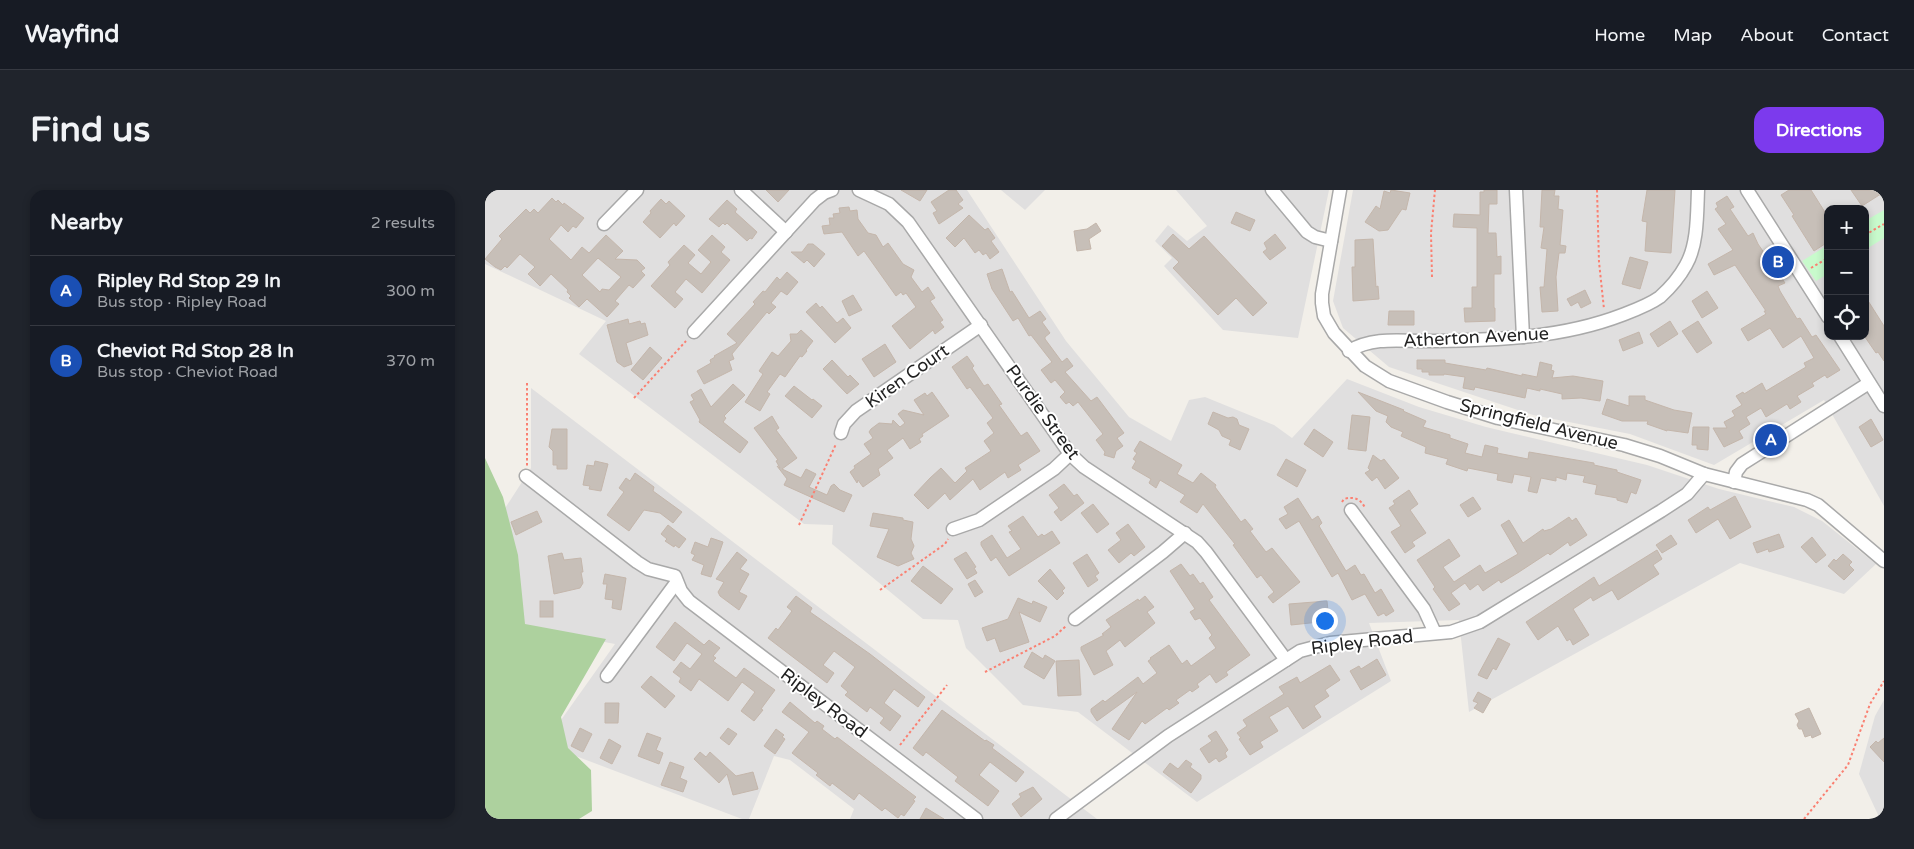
<!DOCTYPE html>
<meta charset="utf-8">
<style>
:root{--surface:#171b24;--page:#20242c;--text:#f1f3f6;--muted:#9ea1a6;--line:#363941;--accent:#7c3aed}
body{margin:0;font-family:"Varela Round",sans-serif;background:var(--page);color:var(--text)}
.controls{position:absolute;right:15px;top:15px;display:grid;overflow:hidden;border-radius:10px;box-shadow:0 2px 8px #0003}
.controls button{width:45px;height:45px;display:grid;place-items:center;padding:0;border:0;border-bottom:1px solid var(--line);background:var(--surface);color:var(--text);font:25px sans-serif}
.you{position:absolute;left:839px;top:430px;width:18px;height:18px;margin:-12px;border:4px solid #fff;border-radius:50%;background:#1a73e8;box-shadow:0 0 0 8px #1a73e833}
.badge{display:grid;place-items:center;width:32px;height:32px;border-radius:50%;background:var(--accent);color:#fff;font-size:16px;font-weight:700}
.pin{position:absolute;translate:-50% -50%;border:2px solid #fff;box-shadow:0 1px 5px #0006}
.list{margin:0;padding:0;list-style:none}
h2{display:flex;justify-content:space-between;align-items:center;height:65px;margin:0;padding:0 20px;font-size:21px}
h2 small{font-size:16px;font-weight:400;color:var(--muted)}
.list li{display:grid;grid-template-columns:32px 1fr auto;gap:15px;align-items:center;box-sizing:border-box;height:70px;padding:0 20px;border-top:1px solid var(--line)}
.list b{display:block;font-size:19px;white-space:nowrap}
.list p{margin:0;font-size:16px;white-space:nowrap;color:var(--muted)}
.list em{font-size:16px;font-style:normal;color:var(--muted)}
.icon{flex:none;width:28px;height:28px;fill:none;stroke:currentColor;stroke-width:2;stroke-linecap:round;stroke-linejoin:round}
.map{position:relative;flex:none;width:1399px;height:629px;overflow:hidden;border-radius:15px}
header{display:flex;align-items:center;gap:30px;box-sizing:border-box;height:70px;padding:0 25px;background:var(--surface);border-bottom:1px solid var(--line)}
header strong{font-size:24px}
nav{display:flex;gap:28px;margin-inline-start:auto;font-size:18px}
.intro{display:flex;align-items:center;justify-content:space-between;box-sizing:border-box;height:120px;padding:0 30px}
h1{margin:0;font-size:35px}
.button{padding:12px 22px;border-radius:15px;background:var(--accent);color:#fff;font-size:18px;font-weight:700}
main{display:flex;gap:30px;padding:0 30px}
aside{flex:1;background:var(--surface);border-radius:15px;box-shadow:0 2px 8px #0003}
.map>svg:first-child{display:block}
.residential{fill:#e0dfdf;fill-rule:evenodd}
.forest{fill:#add19e}
.park{fill:#c8facc}
.building{fill:#c7bfb8;stroke:#c4b6ab;fill-rule:evenodd}
.lines{fill:none;stroke-linecap:round;stroke-linejoin:round}
.minor-casing{stroke:#a9a9a9;stroke-width:15}
.path{stroke:#fa8072;stroke-width:2;stroke-dasharray:2.5 2.5;stroke-linecap:butt}
.minor{stroke:#fff;stroke-width:12}
.labels{text-anchor:middle;stroke-width:4;stroke-linejoin:round;paint-order:stroke}
.street-label{font-size:18px;fill:#222;stroke:#fff}
</style>
<header>
<strong>Wayfind</strong>
<nav><a>Home</a><a>Map</a><a>About</a><a>Contact</a></nav>
</header>
<div class="intro"><h1>Find us</h1><a class="button">Directions</a></div>
<main>
<aside>
<h2>Nearby<small>2 results</small></h2>
<ul class="list">
<li><span class="badge" style="background:#1a4fb4">A</span><div><b>Ripley Rd Stop 29 In</b><p>Bus stop · Ripley Road</p></div><em>300 m</em></li>
<li><span class="badge" style="background:#1a4fb4">B</span><div><b>Cheviot Rd Stop 28 In</b><p>Bus stop · Cheviot Road</p></div><em>370 m</em></li>
</ul>
</aside>
<div class="map">
<svg width="1399" height="629" viewBox="0 0 1399 629">
<rect width="100%" height="100%" fill="#f2efe9"/>
<!-- residential -->
<g class="residential">
<path d="M0 0H482L581 151 644 227 686 251 704 210 720 207 789 235 807 248 862 189 934 217 1001 237 1162 275 1234 299 1309 317 1337 331 1391 374 1359 404 1255 373 984 522 974 430 884 433 906 491 712 612 593 522 538 515 481 458 473 430 438 429 347 354 348 335 319 334 94 164 121 131 0 74Z"/>
<path d="M516 0H560L540 20Z"/>
<path d="M691 0H844L813 148 738 140 679 76 687 68 670 51 683 35 702 51 722 36Z"/>
<path d="M868 0H1399V316L1339 210 1229 275 1145 244 1048 225 904 177 858 138 848 111ZM1343 19H1380V146H1343Z"/>
<path d="M46 198 612 629H365L369 619 305 570 289 566 264 629H257L59 554 130 454 36 436 8 337 46 278Z"/>
<path d="M1399 510V629H1395L1374 584 1390 526Z"/>
</g>
<!-- forest -->
<path class="forest" d="M0 268 18 307 33 365 40 434 121 449 76 527 83 558 106 580 107 621 94 629H0Z"/>
<!-- park -->
<g class="park">
<path d="M1399 20V48L1380 60V31Z"/>
<path d="M1343 55V84L1331 91 1317 71Z"/>
</g>
<!-- building -->
<g class="building">
<path d="M281 0H304L293 12Z"/>
<path d="M416 0H442L435 11Z"/>
<path d="M464 0H471L478 10 473 14 478 18 454 34 448 23 452 21 446 12Z"/>
<path d="M906 0 925 3 921 20 917 19 903 40 894 41 880 32 891 16 895 19 899 1 905 3Z"/>
<path d="M999 0H1012V14H1004L1003 43H1011L1012 67 1016 66V84H1009V118H1010V131L980 132 979 118H987V97H992V38L968 37 969 24 995 25V2H999Z"/>
<path d="M1057 0H1070L1069 6H1074L1073 19 1078 20 1075 55 1081 56 1080 63H1074L1071 87 1073 121 1057 122 1055 97H1059L1062 59 1056 58 1059 37H1055Z"/>
<path d="M1162 0H1190L1186 63 1160 61 1162 32 1157 31Z"/>
<path d="M1304 0H1326L1343 27V52L1329 61 1307 26 1309 25 1296 5Z"/>
<path d="M1366 0H1399V2L1377 16Z"/>
<path d="M1242 6 1249 17 1245 19 1263 46 1268 43 1273 54 1300 93 1293 96 1295 101 1312 129 1315 128 1327 147 1331 145 1355 180 1342 188 1340 185 1327 193 1329 196 1312 206 1316 212 1305 219 1302 214 1281 227 1276 218 1261 227 1265 234 1254 241 1258 248 1239 257 1228 238H1242L1239 232 1250 226 1247 221 1257 215 1251 206 1258 202 1259 204 1277 193 1281 201 1321 177 1319 173 1329 168 1316 146 1298 158 1285 138 1263 151 1256 139 1281 124 1279 121H1281L1250 75 1229 85 1223 74 1248 60 1233 39 1241 34 1230 19 1233 17 1231 13Z"/>
<path d="M67 8 71 12 73 10 78 15 79 13 99 28 91 38 88 36 83 42 76 35 64 49 86 70 97 57 104 63 121 45 138 61 130 69 152 70 160 78 156 81 160 85 148 98 144 95 130 111 134 114 122 127 102 109 94 117 84 108 86 106 82 102 83 100 66 84 55 96 43 84 50 77 35 64 22 78 20 76 16 80 10 77 0 69 17 49 14 46 41 19 45 23 49 19 53 23ZM113 68 136 87 124 100 117 99 115 102 97 85Z"/>
<path d="M176 9 181 14 184 11 200 26 191 36 189 33 175 48 158 32 166 23 165 21Z"/>
<path d="M242 10 252 19 250 22 272 42 267 49 265 48 262 51 242 33 240 35 238 33 234 37 224 29Z"/>
<path d="M364 17 365 21 372 20 373 29 383 43 391 45 398 57 403 53 418 74 429 80 426 87 437 102 443 97 450 108 445 111 458 130 455 132 459 137 450 144 448 140 425 159 407 136 431 117 421 103 418 105 416 102 411 106 379 61 373 66 357 42 339 44 337 36 345 35 344 28H349L348 24 355 23 354 18Z"/>
<path d="M751 22 770 30 765 41 746 33Z"/>
<path d="M484 25 500 40 503 38 510 48 506 51 514 62 505 69 501 63 498 65 494 60 490 63 479 48 470 57 461 48Z"/>
<path d="M611 33 616 41 604 49 606 59 592 61 589 41 602 39Z"/>
<path d="M688 44 704 59 719 46 782 113 768 126 751 108 733 125 688 78 694 72 677 56Z"/>
<path d="M790 44 801 58 785 70 778 62 782 59 779 53Z"/>
<path d="M227 45 240 57 236 62 245 70 217 103 201 89 190 102 198 109 190 118 166 96 185 75 183 72 199 55 210 65 203 73 216 84 226 72 213 60Z"/>
<path d="M888 49 891 97 893 96 894 109 868 111 867 77H870V50Z"/>
<path d="M323 54H328L340 64 329 77 322 70 319 73 306 62H317Z"/>
<path d="M1145 67 1163 72 1155 99 1137 94Z"/>
<path d="M517 79 525 102 527 101 544 128 555 121 561 129 557 132 565 143 560 147V149L577 172 582 168 588 176 580 182 606 211 612 207 639 243 632 248 638 256 631 261 629 268 619 265 620 262 611 250 618 244 593 212 588 216 584 212 581 214 575 207 580 202 570 190 566 193 556 180 567 172 546 145 544 146 533 128 528 131 507 99 502 84Z"/>
<path d="M302 82 313 92 302 105 296 101 286 113 291 117 284 124 282 122 247 164 249 169 244 171 247 180 219 194 212 181 226 173 225 170 230 167 229 166 252 153 242 144 270 114 268 112 278 101 280 102 292 87 295 90Z"/>
<path d="M1100 100 1106 113 1096 118 1093 112 1086 116 1082 109Z"/>
<path d="M1222 101 1233 118 1217 128 1207 111Z"/>
<path d="M368 105 377 120 364 126 357 111Z"/>
<path d="M1380 106 1399 136V171L1393 162 1391 163 1380 147Z"/>
<path d="M331 113 335 118 337 116 352 133 358 128 366 138 350 153 321 122Z"/>
<path d="M904 121H929V135H903Z"/>
<path d="M143 129 144 134 155 131 156 134 160 133 163 145 141 153 147 174 139 177 132 172 122 135Z"/>
<path d="M1185 131 1193 144 1173 157 1165 144Z"/>
<path d="M1213 131 1227 153 1212 163 1197 141Z"/>
<path d="M316 140 328 151 321 160 322 161 317 167 315 166 300 187 295 184 282 202 285 204 275 221 260 212 278 184 274 181 287 162 293 166 306 151 305 144H312Z"/>
<path d="M1154 142 1158 153 1138 161 1134 150Z"/>
<path d="M400 154 411 172 389 187 377 169Z"/>
<path d="M165 157 177 168 158 190 146 180Z"/>
<path d="M482 166 489 176 487 178 499 196 503 194 517 214 514 215 536 246 542 242 555 261 533 275 536 280 523 288 520 282 495 300 488 289 465 310 460 303 443 319 429 305 445 288 456 278 470 293 482 281 480 278 506 261 499 251 509 243 502 233 508 228 485 197 482 199 467 177Z"/>
<path d="M347 170 363 187 365 185 374 194 362 204 338 179Z"/>
<path d="M932 170H960V173L1001 180 1002 178 1037 186V184L1052 187 1055 172 1067 175 1066 180 1069 181 1067 188 1088 186 1118 191 1115 211 1096 208 1077 209V204L1055 199V201L1042 198 1040 208 990 197 989 200 978 198 980 187 959 184V185H944V182H937V179H932Z"/>
<path d="M248 194 260 205 239 226 241 228 238 232 263 252 255 263 214 232 215 230 205 212 209 210 206 205 216 199 226 217Z"/>
<path d="M309 196 327 210 328 209 337 216 327 228 300 206Z"/>
<path d="M447 202 464 226 437 244 438 246 434 249 436 252 425 259 418 248 402 260 408 268 393 279 395 285 378 297 373 290 372 293 365 282 370 278 369 276 386 264 379 254 388 248 384 242 386 239 394 233 407 234 408 230 415 237 420 233 413 224 418 220 439 225 429 210 440 203 442 206Z"/>
<path d="M873 202 919 220 918 221 941 231 938 237 965 245V248L983 254 980 263 997 267 1000 255 1013 258 1012 263 1043 269 1044 262 1109 273V275L1132 280V282L1156 290 1151 304 1146 302 1142 313 1132 310V308L1110 304 1112 295 1098 292 1100 286 1082 283 1081 290 1071 287V291L1056 288 1052 303 1043 301 1046 287 1029 284 1027 293 1012 290 1013 284 983 278 982 281 961 274 963 269 940 263 941 257 916 246 918 242 906 237 901 232 903 226 891 221Z"/>
<path d="M1144 206H1160V210L1189 220 1207 223 1203 243 1182 240V241L1162 234 1163 231H1137L1117 224 1122 209 1144 216Z"/>
<path d="M728 222 743 228 748 227 752 229 754 235 764 239 755 260 744 255 746 250 737 246 734 240 723 234Z"/>
<path d="M867 225 885 227 881 261 863 259Z"/>
<path d="M287 226 294 238 291 240 312 268 297 279 316 288 321 279 331 284 324 297 342 305 346 296 349 294 355 300 367 305 359 322 299 295 302 289 292 276 295 278 291 271 293 270 269 238Z"/>
<path d="M1386 229 1398 250 1386 257 1374 237Z"/>
<path d="M1208 237H1224L1223 260 1212 259V255H1207Z"/>
<path d="M67 239H82V279H72V275H68V261L64 257Z"/>
<path d="M829 239 848 252 838 267 819 254Z"/>
<path d="M655 251 697 275 692 284 708 293 716 283 731 295 730 297 756 332 760 329 768 339 765 341 781 362 787 358 815 392 788 413 783 407 789 402 776 385 772 388 748 355 750 354 718 314 712 323 695 312 700 305 675 290 671 298 664 293 666 289 647 278 651 271 648 269 652 263 649 261Z"/>
<path d="M888 265 896 271 899 269 914 288 900 299 892 287 887 291 880 283 885 280 883 278Z"/>
<path d="M801 269 821 280 812 297 792 285Z"/>
<path d="M110 271 123 274 116 301 104 299 105 296 98 295 102 275 109 276Z"/>
<path d="M150 283 169 297 168 301 197 322 188 333 175 323 159 320 144 341 122 325 139 302 134 298 141 288 145 291Z"/>
<path d="M579 294 589 306 592 304 599 313 576 331 569 322 574 318 564 305Z"/>
<path d="M924 300 933 314 925 320 941 343 927 352 930 356 920 363 906 342 916 336 904 318 910 314 908 311Z"/>
<path d="M1250 306 1266 337 1245 349 1233 329 1211 343 1203 330 1223 317 1225 320Z"/>
<path d="M988 307 996 319 983 327 975 315Z"/>
<path d="M813 308 827 330 833 326 837 333 834 336 861 381 870 375 876 385 879 384 890 403 896 399 909 421 901 426 899 423 893 426 880 404 867 410 853 383 847 387 814 331 801 339 794 329 803 324 799 317Z"/>
<path d="M608 314 624 334 612 343 596 323Z"/>
<path d="M52 321 57 332 31 345 26 332Z"/>
<path d="M388 323 418 328V330L428 332 426 349 429 356 426 363 429 369 413 376 392 367 404 339 385 336Z"/>
<path d="M538 326 553 347 557 344 559 346 567 341 575 353 524 386 511 367 506 371 496 355V352L507 345 522 368 536 359 524 342 527 341 523 336Z"/>
<path d="M1084 327 1087 331 1091 328 1102 345 1085 356 1083 352 1065 365 1063 363 1034 382 1016 393 1014 390 998 401 993 394 985 400 980 393 966 403 975 414 964 421 948 399 950 397 932 370 964 349 975 366 958 377 969 392 995 375 1000 383 1033 364 1016 335 1024 330 1038 353 1058 339 1059 341 1066 339Z"/>
<path d="M643 334 660 357 649 366 646 363 634 373 623 360 636 350 631 343Z"/>
<path d="M183 335 201 349 194 358 190 355 189 357 180 351 182 349 176 344Z"/>
<path d="M1294 344 1299 357 1284 362 1283 359 1272 363 1268 353Z"/>
<path d="M1186 345 1192 354 1177 363 1171 355Z"/>
<path d="M1327 347 1341 365 1331 373 1316 357Z"/>
<path d="M226 348 238 352 226 387 216 384 219 375 207 370 210 365 206 363 210 352 223 357Z"/>
<path d="M1172 360 1177 369 1168 375 1174 384 1133 410 1127 400 1108 411 1106 407 1088 419 1104 445 1088 455 1085 449 1082 451 1073 436 1053 450 1041 432 1109 387 1114 396Z"/>
<path d="M252 362 262 370 255 379 264 384 254 402 262 406 254 420 235 406 233 402 239 392 231 389Z"/>
<path d="M481 362 491 377 489 378 492 383 482 389 469 369Z"/>
<path d="M77 363 79 370 96 368 98 382H96L98 393 95 398 69 404 63 366Z"/>
<path d="M602 364 614 383 610 386 613 390 603 397 588 373Z"/>
<path d="M1358 364 1367 372 1364 375 1369 380 1359 390 1343 376 1349 369 1351 371Z"/>
<path d="M696 374 705 386 708 384 715 394 718 392 728 407 724 410 765 465 741 482 743 485 731 493 725 484 712 494 714 497 707 502 705 500 691 510 694 513 684 520 682 518 660 534 657 531 644 550 627 539 652 502 612 531 606 522V519L618 510 620 512 653 487 658 494 672 483 663 471 666 469 665 468 684 455 697 474 702 470 706 476 731 458 724 448 727 445 715 428 710 430 705 422 710 419 685 381Z"/>
<path d="M438 376 468 399 456 414 426 391Z"/>
<path d="M565 379 580 398 577 401 579 403 572 410 553 391Z"/>
<path d="M120 384 141 388 136 420 127 418 128 410 120 409 122 394H118Z"/>
<path d="M490 390 498 402 490 407 483 394Z"/>
<path d="M311 406 327 418 325 422 385 464 440 507 433 517 409 499 399 513 416 526 405 541 395 533 399 528 385 517 382 522 360 505 363 502 356 496 370 477 349 461 338 475 349 483 342 493 283 448 291 438 293 440 307 421 302 417Z"/>
<path d="M660 406 669 417 662 422 670 433 640 457 635 450 621 461 628 475 609 485 596 460V457L619 445 617 444 626 437 621 430 653 409 654 411Z"/>
<path d="M533 408 547 414 548 411 562 417 555 432 534 422 544 452 515 462 510 448 502 451 497 438 523 429Z"/>
<rect x="55" y="411" width="13" height="16"/>
<path d="M842 411 844 431 806 435 804 414Z"/>
<path d="M190 432 219 455 224 450 235 458 228 466 231 468 228 471 251 488 259 478 290 500 276 519 278 520 269 531 256 521 270 502 257 492 243 511 214 489 206 501 194 492 196 488 188 482 196 472 205 479 217 464 202 453 189 471 171 457Z"/>
<path d="M1013 448 1025 454 1011 480 1008 478 1002 489 993 485Z"/>
<path d="M547 462 558 469 560 465 570 471 559 489 539 477Z"/>
<path d="M892 469 901 485 876 500 865 481 874 476 876 479Z"/>
<path d="M594 470 596 505 573 506 571 471Z"/>
<path d="M845 475 855 490 840 500 844 506 829 516 836 527 818 539 803 516 784 527 793 541 775 552 778 557 765 565 754 549 756 548 752 543 762 536 758 530 799 504 794 497 812 487 815 493Z"/>
<path d="M166 486 190 506 180 518 156 497Z"/>
<path d="M993 502 1006 509 998 523 989 518 993 513 988 511Z"/>
<path d="M305 512 330 533 332 531 339 536 337 539 350 549 352 547 431 607 428 610 430 611 419 626 416 624 413 628 400 618 397 621 374 603 369 610 347 593 345 596 331 585 333 583 307 563 324 542 297 522Z"/>
<path d="M120 513H134L133 533H120Z"/>
<path d="M1324 518 1336 544 1327 548 1326 545 1320 547 1317 539H1314L1312 535 1314 531 1310 524Z"/>
<path d="M457 520 500 551 501 550 509 555 507 558 539 582 531 592 505 572 494 585 514 601 503 616 470 591 473 587 441 562 438 566 428 558Z"/>
<path d="M95 538 107 544 98 562 86 556Z"/>
<path d="M243 538 252 544 244 555 235 548Z"/>
<path d="M291 539 299 545 297 547 300 549 290 564 279 556Z"/>
<path d="M731 541 743 560 740 563 742 567 734 572 731 568 724 573 715 559 727 551 723 546Z"/>
<path d="M162 543 176 548 171 560 178 563 174 574 153 566Z"/>
<path d="M1399 548V572L1385 557 1391 551 1393 553Z"/>
<path d="M124 549 136 556 127 574 115 568Z"/>
<path d="M215 562 221 567 225 562 251 586 268 582 273 599 248 605 242 584 234 593 209 569Z"/>
<path d="M701 570 707 574 705 577 716 585V589L706 603 678 582 685 573 693 579Z"/>
<path d="M185 572 199 577 195 588 202 591 198 602 176 595Z"/>
<path d="M548 597 557 609 536 627 527 614 536 607 534 604Z"/>
<path d="M441 618 459 629H435Z"/>
</g>
<g class="lines">
<!-- minor casing -->
<g class="minor-casing">
<g id="minor">
<path d="M256 0 301 42"/>
<path d="M374 0 404 14 423 32 585 264 599 277 712 352 721 362 801 470"/>
<path d="M787 0 822 42 830 47 846 51"/>
<path d="M855 0 837 104V113L839 126 849 143 880 176 904 191 962 212 1013 228 1139 255 1175 266 1219 284 1322 310 1333 315 1399 371"/>
<path d="M1031 0 1038 147"/>
<path d="M1262 0 1343 127"/>
<path d="M119 34 152 0"/>
<path d="M209 142 330 10 339 3 347 0"/>
<path d="M1355 146 1399 216"/>
<path d="M864 161C890 145 921 152 950 151 1013 150 1077 148 1137 125 1150 120 1164 115 1175 107 1185 98 1195 86 1201 75 1213 54 1212 23 1213 0"/>
<path d="M356 243 359 234 371 221 496 135"/>
<path d="M41 286 152 372 163 379 190 386 196 401 204 411 491 629"/>
<path d="M1249 292 1251 282 1257 274 1384 193"/>
<path d="M866 320 939 419 950 443"/>
<path d="M468 339 494 330 569 279 585 264"/>
<path d="M590 429 678 362 700 343"/>
<path d="M122 486 191 393"/>
<path d="M571 629 683 546 815 461 845 453 966 442 995 432 1176 321 1202 304 1219 284"/>
</g>
</g>
<!-- path -->
<g class="path">
<path d="M1112 0 1114 72 1119 119"/>
<path d="M1380 45 1399 34"/>
<path d="M1326 78 1343 68"/>
<path d="M947 87 946 43 950 0"/>
<path d="M42 193V276"/>
<path d="M149 208 201 151"/>
<path d="M857 312 859 309C869 306 876 309 880 318"/>
<path d="M314 335 351 254"/>
<path d="M395 400 460 354 463 349"/>
<path d="M500 482 570 446 581 436"/>
<path d="M415 555 462 495"/>
<path d="M1319 629 1363 575 1385 514 1399 491"/>
</g>
<!-- minor -->
<use href="#minor" class="minor"/>
</g>
<g class="labels">
<!-- street labels -->
<g class="street-label">
<text transform="translate(991 147) rotate(-3)" y="6">Atherton Avenue</text>
<text transform="translate(422 186) rotate(-35)" y="6">Kiren Court</text>
<text transform="translate(558 222) rotate(54)" y="6">Purdie Street</text>
<text transform="translate(1054 234) rotate(14)" y="6">Springfield Avenue</text>
<text transform="translate(877 452) rotate(-7)" y="6">Ripley Road</text>
<text transform="translate(339 513) rotate(37)" y="6">Ripley Road</text>
</g>
</g>
</svg>
<div class="controls">
<button>+</button>
<button>−</button>
<button><svg class="icon" aria-label="locate" viewBox="0 0 24 24"><circle cx="12" cy="12" r="6"/><path d="M12 2v4M12 18v4M2 12h4M18 12h4"/></svg></button>
</div>
<div class="you"></div>
<div class="pin badge" style="left:1286px;top:250px;background:#1a4fb4">A</div>
<div class="pin badge" style="left:1293px;top:72px;background:#1a4fb4">B</div>
</div>
</main>
